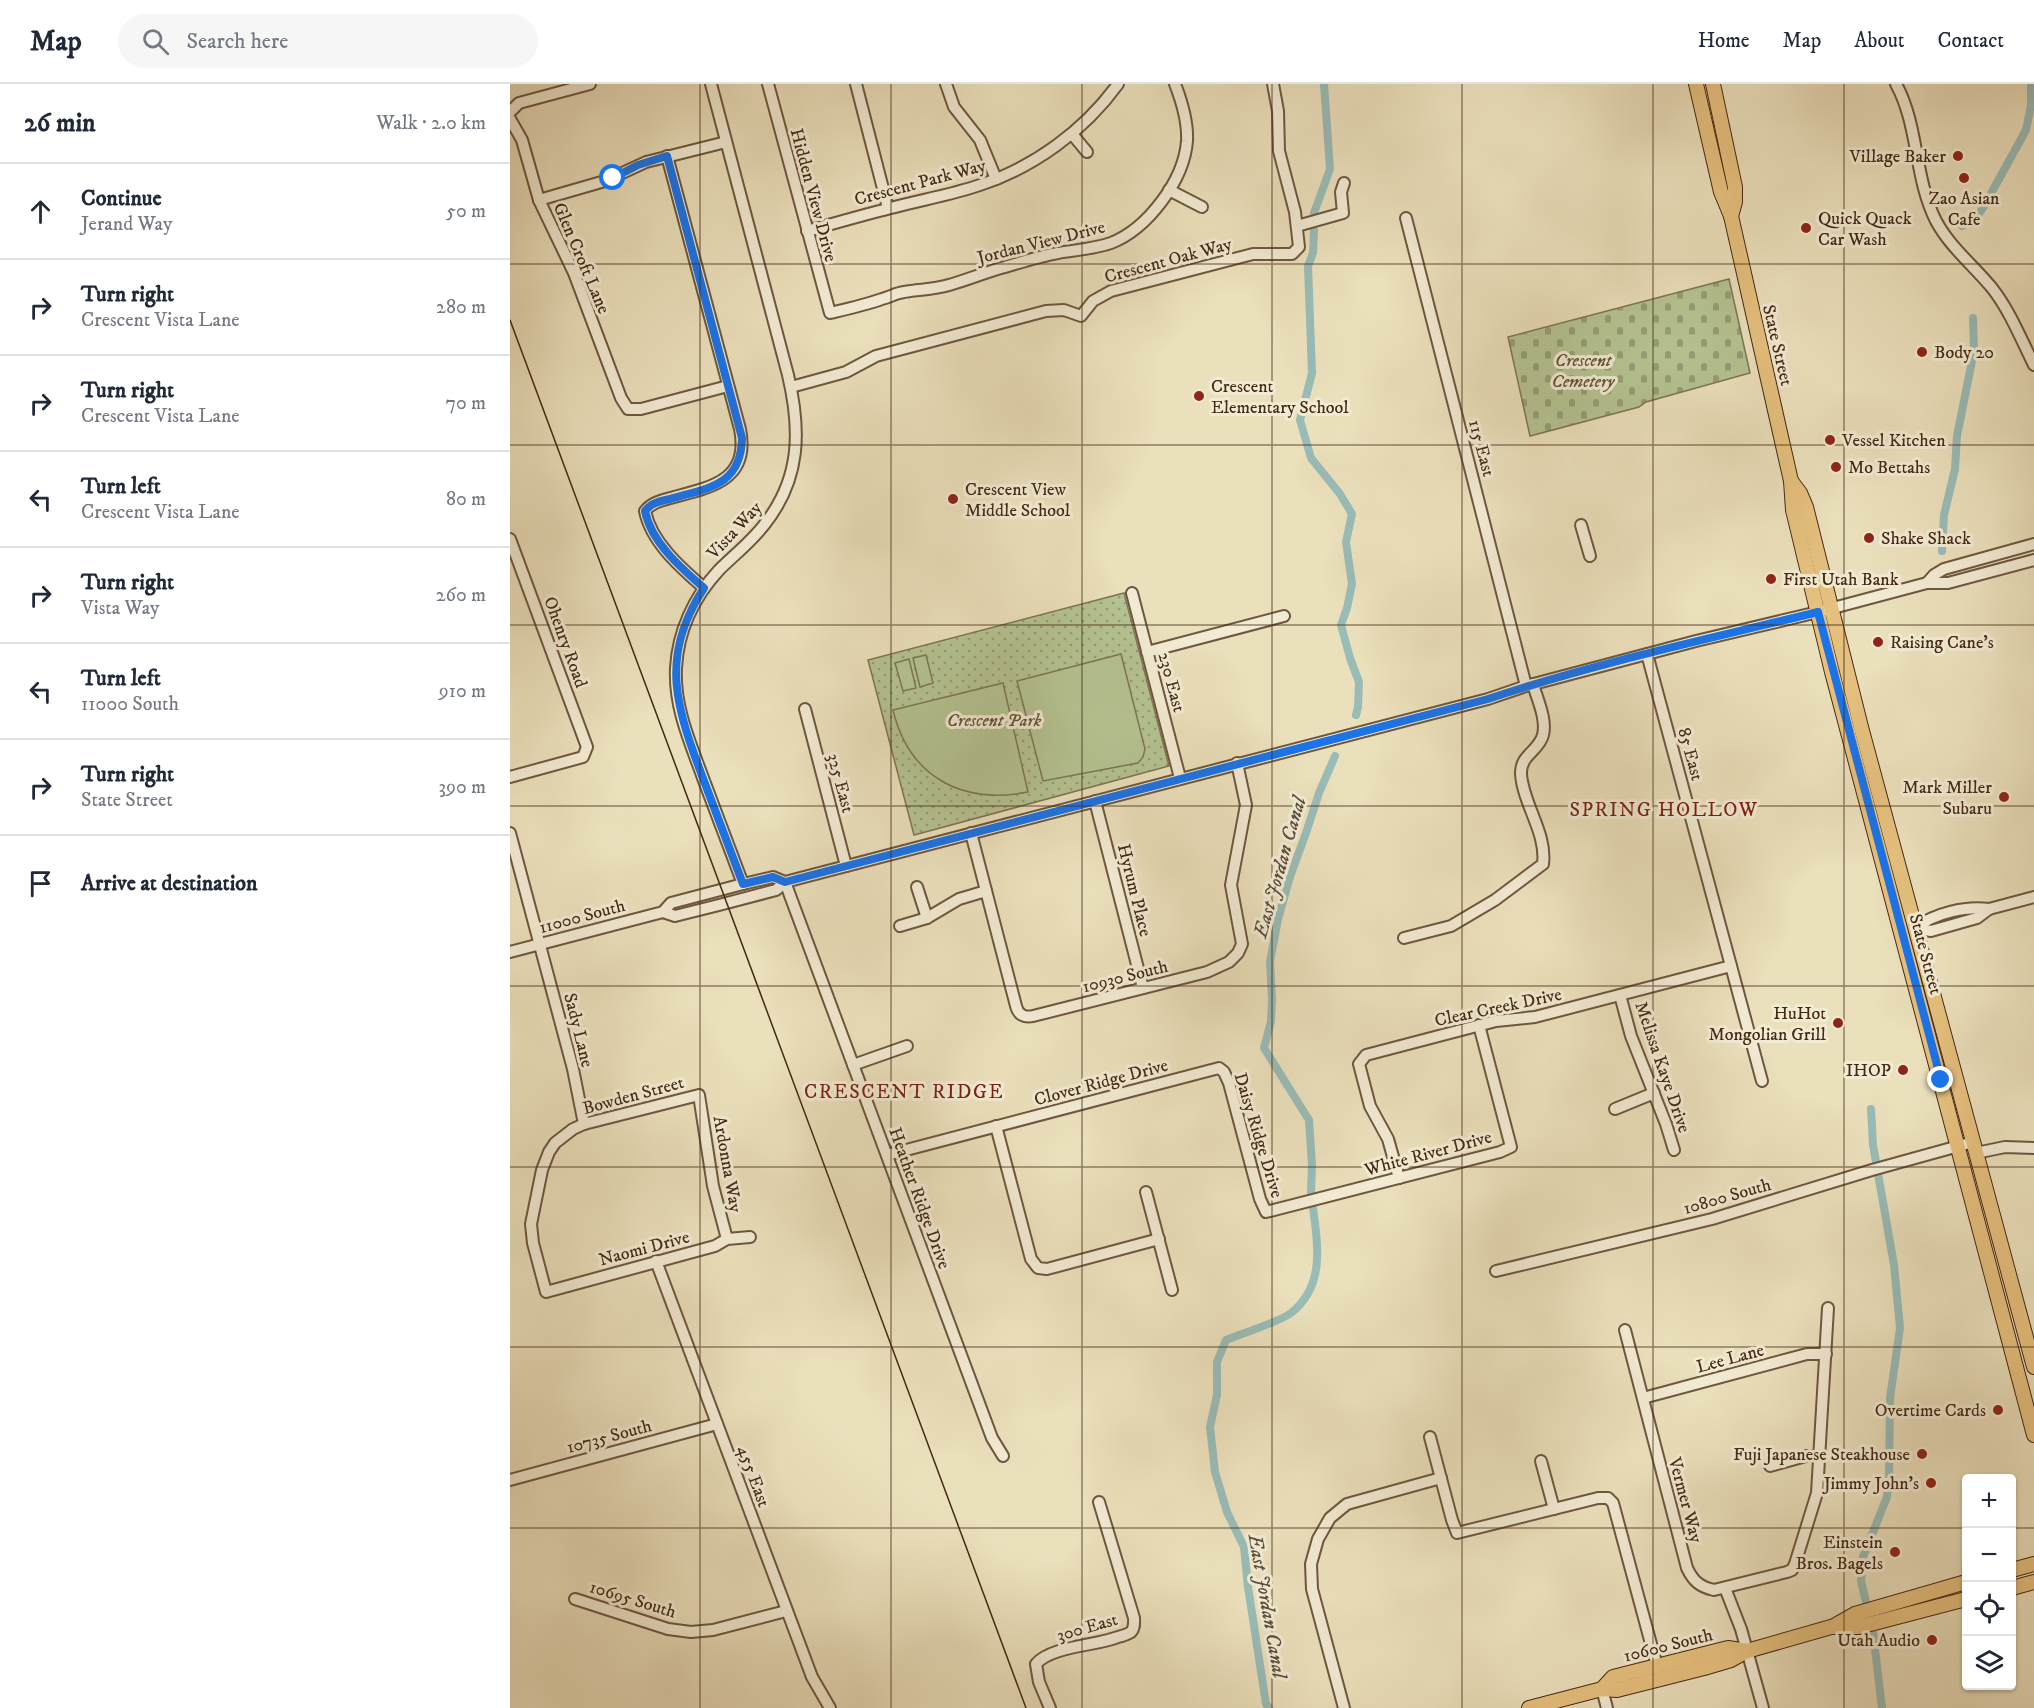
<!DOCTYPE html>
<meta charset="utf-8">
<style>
:root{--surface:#fff;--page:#f6f6f7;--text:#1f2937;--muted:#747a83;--line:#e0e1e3}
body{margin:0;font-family:"IM FELL DW Pica",serif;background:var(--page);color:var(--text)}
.controls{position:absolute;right:18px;bottom:18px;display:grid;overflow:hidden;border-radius:6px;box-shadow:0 2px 4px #0004}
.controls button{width:54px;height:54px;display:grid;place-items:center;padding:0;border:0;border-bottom:2px solid var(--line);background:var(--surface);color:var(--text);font:30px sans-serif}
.stop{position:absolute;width:18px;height:18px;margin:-14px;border:4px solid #1a73e8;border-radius:50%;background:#fff}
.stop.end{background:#1a73e8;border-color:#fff;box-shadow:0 2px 6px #0008}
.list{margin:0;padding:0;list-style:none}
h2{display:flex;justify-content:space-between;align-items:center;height:78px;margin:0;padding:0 24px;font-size:26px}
h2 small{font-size:20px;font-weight:400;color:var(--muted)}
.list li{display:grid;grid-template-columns:39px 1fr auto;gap:18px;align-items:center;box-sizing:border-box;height:96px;padding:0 24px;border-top:2px solid var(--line)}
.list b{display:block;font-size:22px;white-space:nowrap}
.list p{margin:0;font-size:20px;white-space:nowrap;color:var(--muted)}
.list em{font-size:20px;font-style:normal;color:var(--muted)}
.icon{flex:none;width:33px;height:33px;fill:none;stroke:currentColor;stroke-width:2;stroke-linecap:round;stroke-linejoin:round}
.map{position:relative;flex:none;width:1524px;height:1624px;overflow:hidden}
header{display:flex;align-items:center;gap:36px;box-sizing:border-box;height:84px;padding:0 30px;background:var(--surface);border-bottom:2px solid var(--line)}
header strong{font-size:28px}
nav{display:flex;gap:33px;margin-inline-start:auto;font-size:21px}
.search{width:420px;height:54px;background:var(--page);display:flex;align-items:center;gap:15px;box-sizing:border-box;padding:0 21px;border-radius:33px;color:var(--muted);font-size:22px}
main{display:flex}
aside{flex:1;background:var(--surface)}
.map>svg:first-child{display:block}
.green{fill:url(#green-dots);stroke:#7c7654;stroke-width:1.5}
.cemetery{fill:url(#cemetery-stones);stroke:#7c7654;stroke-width:1.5}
.pitch{fill:#b5c392;stroke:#7c7654;stroke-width:1.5}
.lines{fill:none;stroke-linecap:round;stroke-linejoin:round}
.canal{stroke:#99bcb7;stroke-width:8}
.minor-casing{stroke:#6e573f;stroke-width:14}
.major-casing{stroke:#442915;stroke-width:16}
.minor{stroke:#f2ebd3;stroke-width:10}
.major{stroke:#e6c07e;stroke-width:14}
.tram{stroke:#442915;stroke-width:1.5}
.route{stroke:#1a73e8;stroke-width:8}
.grid{fill:none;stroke:#442915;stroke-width:1.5;stroke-opacity:0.55}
.poi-dot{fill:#8f2418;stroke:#f2ebd3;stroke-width:2}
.labels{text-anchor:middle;stroke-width:6;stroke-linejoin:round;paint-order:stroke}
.poi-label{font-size:18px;fill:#442915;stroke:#f2ebd3;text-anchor:end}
.street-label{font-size:18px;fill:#442915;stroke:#f2ebd3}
.park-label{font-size:18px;font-style:italic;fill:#605034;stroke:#f2ebd3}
.neighbourhood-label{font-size:20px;letter-spacing:1.5px;fill:#7a1f14;stroke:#f2ebd3}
.water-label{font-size:20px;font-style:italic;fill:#594e3e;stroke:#f2ebd3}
</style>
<header>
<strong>Map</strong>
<div class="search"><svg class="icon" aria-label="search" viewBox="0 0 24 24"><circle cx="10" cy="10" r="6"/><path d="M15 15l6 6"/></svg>Search here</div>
<nav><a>Home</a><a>Map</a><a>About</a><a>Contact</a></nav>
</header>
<main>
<aside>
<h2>26 min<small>Walk · 2.0 km</small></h2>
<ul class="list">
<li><svg class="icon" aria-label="ahead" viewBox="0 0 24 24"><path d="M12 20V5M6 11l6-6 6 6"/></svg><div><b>Continue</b><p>Jerand Way</p></div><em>50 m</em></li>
<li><svg class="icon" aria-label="right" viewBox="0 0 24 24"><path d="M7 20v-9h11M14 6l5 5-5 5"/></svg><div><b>Turn right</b><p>Crescent Vista Lane</p></div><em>280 m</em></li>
<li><svg class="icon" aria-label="right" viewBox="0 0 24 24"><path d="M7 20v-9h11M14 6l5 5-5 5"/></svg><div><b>Turn right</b><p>Crescent Vista Lane</p></div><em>70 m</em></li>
<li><svg class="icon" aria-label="left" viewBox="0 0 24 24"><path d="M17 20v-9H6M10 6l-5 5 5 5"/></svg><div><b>Turn left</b><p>Crescent Vista Lane</p></div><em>80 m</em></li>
<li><svg class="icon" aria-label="right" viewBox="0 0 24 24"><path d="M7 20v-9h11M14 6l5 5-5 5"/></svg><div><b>Turn right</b><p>Vista Way</p></div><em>260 m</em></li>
<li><svg class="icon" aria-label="left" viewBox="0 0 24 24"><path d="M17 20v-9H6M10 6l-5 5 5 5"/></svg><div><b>Turn left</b><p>11000 South</p></div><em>910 m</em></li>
<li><svg class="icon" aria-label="right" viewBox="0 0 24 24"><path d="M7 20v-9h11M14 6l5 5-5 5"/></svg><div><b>Turn right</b><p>State Street</p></div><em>390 m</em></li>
<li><svg class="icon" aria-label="arrive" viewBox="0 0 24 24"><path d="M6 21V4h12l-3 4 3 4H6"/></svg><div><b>Arrive at destination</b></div></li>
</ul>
</aside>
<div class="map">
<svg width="1524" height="1624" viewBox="0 0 1524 1624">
<defs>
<pattern id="green-dots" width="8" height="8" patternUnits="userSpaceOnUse" patternTransform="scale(1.5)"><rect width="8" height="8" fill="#b5c392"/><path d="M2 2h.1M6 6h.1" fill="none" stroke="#959e76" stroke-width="1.8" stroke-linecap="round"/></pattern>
<pattern id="cemetery-stones" width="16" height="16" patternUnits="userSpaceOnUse" patternTransform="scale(1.5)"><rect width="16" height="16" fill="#b5c392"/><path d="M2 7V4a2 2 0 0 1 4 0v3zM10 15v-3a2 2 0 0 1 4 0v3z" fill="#959e76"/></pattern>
</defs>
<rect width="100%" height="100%" fill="#ebe0bc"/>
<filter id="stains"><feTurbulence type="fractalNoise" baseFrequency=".00333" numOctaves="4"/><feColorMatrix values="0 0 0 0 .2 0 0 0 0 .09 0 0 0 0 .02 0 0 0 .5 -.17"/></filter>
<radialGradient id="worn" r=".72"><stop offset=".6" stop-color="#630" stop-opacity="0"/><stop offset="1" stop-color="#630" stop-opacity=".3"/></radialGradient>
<!-- green -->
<path class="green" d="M614 509 659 682 404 751 358 576Z"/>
<!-- cemetery -->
<path class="cemetery" d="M1219 195 1240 289 1136 318 1129 323 1020 352 998 253Z"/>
<!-- pitch -->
<g class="pitch">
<path d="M611 570 635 665 633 673 628 679 533 697 507 597Z"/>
<path d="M416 571 423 599 410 603 403 574Z"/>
<path d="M399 575 406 604 393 607 385 579Z"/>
<path d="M493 599 518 708C452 721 399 693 383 626Z"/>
</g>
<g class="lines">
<!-- canal -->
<g class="canal">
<path d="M804 129 820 85 814 0"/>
<path d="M1452 142 1468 131 1473 124 1516 46 1521 21V0"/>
<path d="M804 146 803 169 798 182 802 289 790 336 801 374 830 410 842 430 836 458 842 500 837 524 831 541 840 574 849 598 848 623 846 631"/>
<path d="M1432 467 1434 431 1445 385 1447 352 1464 267 1463 234"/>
<path d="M801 1109 802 1081 799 1036 754 964 761 937 762 915 760 878 768 835 780 793 796 749 809 709 825 672"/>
<path d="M1356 1518 1351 1497 1353 1473 1377 1413 1379 1394 1380 1314 1390 1244 1384 1181 1363 1061 1361 1025"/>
<path d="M1363 1548 1372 1624"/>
<path d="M759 1624 756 1620 738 1503 734 1463 717 1428 705 1388 700 1343 707 1311V1278L716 1256C731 1250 771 1237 781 1229 815 1202 808 1162 803 1124"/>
</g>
<!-- minor casing -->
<g class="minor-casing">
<g id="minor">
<path d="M201 0 278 291C291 346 291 395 254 441 241 458 224 471 209 486 184 513 168 547 166 584 164 623 180 658 193 694 206 729 220 765 233 800"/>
<path d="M258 0 320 229C337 225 355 221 372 215 380 213 386 209 394 208 409 205 422 206 439 201 457 196 476 188 495 183 512 178 530 172 548 169 565 166 584 165 601 159 637 145 674 97 677 57 678 38 672 18 665 0"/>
<path d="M346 0 378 124"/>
<path d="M436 0 444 23 470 56 486 95"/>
<path d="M1386 0C1409 42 1404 94 1426 137 1440 163 1463 181 1482 204 1500 227 1511 255 1524 281"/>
<path d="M0 28 9 19 80 0"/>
<path d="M0 35 12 56 29 116 64 189 111 314 118 325H131L218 302"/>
<path d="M562 50 577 68"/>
<path d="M157 72 230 345C240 395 203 403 164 413 153 416 142 418 135 427 141 458 171 484 194 504"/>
<path d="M659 106 692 123"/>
<path d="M29 116 95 97 136 78 216 58"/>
<path d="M896 134 1016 602"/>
<path d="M787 142 833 129 831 108 834 99"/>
<path d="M297 147C325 139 353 131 381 124 410 116 441 111 470 101 524 83 574 47 608 0"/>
<path d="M281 303 336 288 366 272 536 227 554 226 571 232 583 217 601 207 743 170H782L789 163 785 128 769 67 768 27 763 0"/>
<path d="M1071 441 1080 472"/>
<path d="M0 455 77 663 73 673 0 693"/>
<path d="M1417 499 1424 491 1434 485 1524 460"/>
<path d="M622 509 670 694"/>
<path d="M637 568 774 532"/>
<path d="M1137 570 1252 997"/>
<path d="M295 625 336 782"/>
<path d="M585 717 633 904"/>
<path d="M0 749 63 985 74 1040"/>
<path d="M461 749 506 922C508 931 515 934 523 932L697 888 719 878 728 869 732 860 721 801 736 721 727 679"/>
<path d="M275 798 482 1354 493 1372"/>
<path d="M407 803 417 834"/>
<path d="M153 828 165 832 209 821 266 806 275 798 978 615 1016 602 1186 557 1308 528 1417 499H1438L1524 476"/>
<path d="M390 842 417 834 449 815 476 807"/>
<path d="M1405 844 1421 847 1467 834 1479 825 1524 813"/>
<path d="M1405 844C1425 829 1455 822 1479 825"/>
<path d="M894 854 941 842 985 816 1033 780C1037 749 1013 720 1011 690 1010 671 1029 667 1033 651 1037 635 1027 615 1023 600"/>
<path d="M0 868 153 828 161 819 233 800 263 793 275 798"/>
<path d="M1110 911 1121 952 1156 1040 1164 1066"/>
<path d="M343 981 397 962"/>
<path d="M1105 1025 1144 1009"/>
<path d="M486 1042 521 1175 528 1184 537 1185 649 1155"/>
<path d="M1466 1069 1495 1063 1524 1064"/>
<path d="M377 1071 709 984 714 988 719 999 750 1115 756 1128 990 1068 1001 1063 969 941"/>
<path d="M889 1094 878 1055 860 1022 849 980 856 971 986 937 1025 933 1221 882"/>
<path d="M636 1108 662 1206"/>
<path d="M217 1155 203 1102 189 1011 74 1040 63 1045 45 1059 39 1068 32 1086 21 1140 23 1159 36 1208 205 1162 217 1155 240 1153"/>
<path d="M146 1177 302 1593 320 1624"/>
<path d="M986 1187 1202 1135 1362 1086 1456 1060"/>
<path d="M1115 1246 1177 1484C1183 1497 1190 1503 1204 1506L1277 1488 1282 1486 1285 1480 1307 1409 1318 1224"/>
<path d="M1133 1314 1297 1270H1316"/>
<path d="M920 1353 942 1436 947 1449 1088 1414H1098L1103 1419 1147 1582"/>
<path d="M1031 1377 1044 1425"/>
<path d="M1260 1382 1296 1372H1310"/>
<path d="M0 1396 207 1340"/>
<path d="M1215 1504 1231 1545 1253 1624"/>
<path d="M65 1515 158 1545 181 1548 203 1546 276 1527"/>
<path d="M1092 1605 1097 1624"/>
<path d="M540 1624 529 1598 526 1580C541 1562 586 1562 608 1553 612 1552 618 1550 621 1548 625 1544 624 1539 624 1534L589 1418"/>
<path d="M834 1624 802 1505 801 1480 808 1455 820 1434 837 1420 931 1394"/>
</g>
</g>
<!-- major casing -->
<g class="major-casing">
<g id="major">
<path d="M1186 0 1211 108 1221 132 1281 397 1283 426 1322 588 1524 1351"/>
<path d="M1203 0 1225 103V118L1221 132"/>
<path d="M1281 397 1290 409 1296 423 1351 643 1524 1283"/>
<path d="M1502 1486 1524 1480"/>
<path d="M1502 1504 1524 1498"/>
<path d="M1322 1543 1345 1530 1456 1498"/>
<path d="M1092 1605 1103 1593 1218 1564 1237 1567"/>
<path d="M1019 1624 1092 1605 1107 1606 1194 1584 1221 1576 1237 1567 1321 1543H1349L1456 1515"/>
</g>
</g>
<!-- minor -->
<use href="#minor" class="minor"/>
<!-- major -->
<use href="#major" class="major"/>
<!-- tram -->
<path class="tram" d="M0 236 516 1624"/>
</g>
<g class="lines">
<!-- route -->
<path class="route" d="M103 94 128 81 157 72 232 354C231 402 198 404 160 415 150 417 141 419 135 427 141 458 171 484 194 504 148 574 167 625 194 697 207 731 220 766 233 800L263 793 275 798 978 615C1086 579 1198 555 1308 528L1431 996"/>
</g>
<!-- grid -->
<path class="grid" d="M190 0V1624M381 0V1624M572 0V1624M762 0V1624M952 0V1624M1143 0V1624M1334 0V1624M0 180H1524M0 361H1524M0 541H1524M0 722H1524M0 902H1524M0 1083H1524M0 1263H1524M0 1444H1456M1502 1444H1524"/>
<!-- markers -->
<g class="poi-dot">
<circle cx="1448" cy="72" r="6"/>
<circle cx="1454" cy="94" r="6"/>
<circle cx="1296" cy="144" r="6"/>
<circle cx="1412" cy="268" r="6"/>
<circle cx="689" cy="312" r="6"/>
<circle cx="1320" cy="356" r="6"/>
<circle cx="1326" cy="383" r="6"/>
<circle cx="443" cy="415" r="6"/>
<circle cx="1359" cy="454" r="6"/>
<circle cx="1261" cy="495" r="6"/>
<circle cx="1368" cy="558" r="6"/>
<circle cx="1494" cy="713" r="6"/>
<circle cx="1328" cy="939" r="6"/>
<circle cx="1393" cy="986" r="6"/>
<circle cx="1488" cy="1326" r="6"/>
<circle cx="1412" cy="1370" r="6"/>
<circle cx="1421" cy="1399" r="6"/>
<circle cx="1385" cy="1468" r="6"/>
<circle cx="1422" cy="1556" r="6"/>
</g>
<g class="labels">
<!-- poi labels -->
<g class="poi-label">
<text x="1436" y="78">Village Baker</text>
<text x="1454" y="120" text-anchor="middle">Zao Asian<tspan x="1454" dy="21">Cafe</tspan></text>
<text x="1308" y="140" text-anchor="start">Quick Quack<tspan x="1308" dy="21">Car Wash</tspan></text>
<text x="1424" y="274" text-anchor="start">Body 20</text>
<text x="701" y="308" text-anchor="start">Crescent<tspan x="701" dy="21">Elementary School</tspan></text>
<text x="1332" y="362" text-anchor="start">Vessel Kitchen</text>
<text x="1338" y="389" text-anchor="start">Mo Bettahs</text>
<text x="455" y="411" text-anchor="start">Crescent View<tspan x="455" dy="21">Middle School</tspan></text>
<text x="1371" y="460" text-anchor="start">Shake Shack</text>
<text x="1273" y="501" text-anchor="start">First Utah Bank</text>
<text x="1380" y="564" text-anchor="start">Raising Cane's</text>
<text x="1482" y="709">Mark Miller<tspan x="1482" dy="21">Subaru</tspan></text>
<text x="1316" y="935">HuHot<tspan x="1316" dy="21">Mongolian Grill</tspan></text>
<text x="1381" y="992">IHOP</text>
<text x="1476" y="1332">Overtime Cards</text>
<text x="1400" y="1376">Fuji Japanese Steakhouse</text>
<text x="1409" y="1405">Jimmy John's</text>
<text x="1373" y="1464">Einstein<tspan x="1373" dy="21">Bros. Bagels</tspan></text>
<text x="1410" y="1562">Utah Audio</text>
</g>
<!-- street labels -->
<g class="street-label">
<text transform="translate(410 98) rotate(-15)" y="6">Crescent Park Way</text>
<text transform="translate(304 111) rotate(75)" y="6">Hidden View Drive</text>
<text transform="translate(531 158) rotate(-14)" y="6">Jordan View Drive</text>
<text transform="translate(72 174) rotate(67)" y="6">Glen Croft Lane</text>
<text transform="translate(658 176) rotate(-15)" y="6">Crescent Oak Way</text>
<text transform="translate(1268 261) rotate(77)" y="6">State Street</text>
<text transform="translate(972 364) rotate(75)" y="6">115 East</text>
<text transform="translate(224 446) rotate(-47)" y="6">Vista Way</text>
<text transform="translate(56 558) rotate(70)" y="6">Ohenry Road</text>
<text transform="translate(662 598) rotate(75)" y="6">230 East</text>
<text transform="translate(1181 670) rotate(75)" y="6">85 East</text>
<text transform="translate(331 699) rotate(75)" y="6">325 East</text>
<text transform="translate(625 806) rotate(76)" y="6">Hyrum Place</text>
<text transform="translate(72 832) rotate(-15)" y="6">11000 South</text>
<text transform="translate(1416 870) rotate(75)" y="6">State Street</text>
<text transform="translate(615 892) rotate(-14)" y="6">10930 South</text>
<text transform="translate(988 923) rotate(-12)" y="6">Clear Creek Drive</text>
<text transform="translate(69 946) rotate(76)" y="6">Sady Lane</text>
<text transform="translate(1153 983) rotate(71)" y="6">Melissa Kaye Drive</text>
<text transform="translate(591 998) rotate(-15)" y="6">Clover Ridge Drive</text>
<text transform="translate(123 1011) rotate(-15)" y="6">Bowden Street</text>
<text transform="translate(749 1051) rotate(73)" y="6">Daisy Ridge Drive</text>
<text transform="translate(918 1069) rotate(-15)" y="6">White River Drive</text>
<text transform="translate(218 1080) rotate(80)" y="6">Ardonna Way</text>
<text transform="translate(1217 1112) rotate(-16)" y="6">10800 South</text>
<text transform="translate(410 1114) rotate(70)" y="6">Heather Ridge Drive</text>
<text transform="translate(134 1164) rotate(-15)" y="6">Naomi Drive</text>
<text transform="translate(1220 1274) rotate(-15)" y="6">Lee Lane</text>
<text transform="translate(99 1352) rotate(-15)" y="6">10735 South</text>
<text transform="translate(244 1392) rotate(70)" y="6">455 East</text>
<text transform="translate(1176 1416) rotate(75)" y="6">Vermer Way</text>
<text transform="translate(123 1515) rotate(17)" y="6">10695 South</text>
<text transform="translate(577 1543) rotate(-16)" y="6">300 East</text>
<text transform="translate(1158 1561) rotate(-14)" y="6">10600 South</text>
</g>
<!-- park labels -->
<g class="park-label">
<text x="1073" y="282">Crescent<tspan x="1073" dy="21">Cemetery</tspan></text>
<text x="484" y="642">Crescent Park</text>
</g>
<!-- neighbourhood labels -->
<g class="neighbourhood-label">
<text x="1154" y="732">SPRING HOLLOW</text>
<text x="394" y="1014">CRESCENT RIDGE</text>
</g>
<!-- water labels -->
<g class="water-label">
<text transform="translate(769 783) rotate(-74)" y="7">East Jordan Canal</text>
<text transform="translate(758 1522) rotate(80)" y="7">East Jordan Canal</text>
</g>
</g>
<rect width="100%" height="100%" filter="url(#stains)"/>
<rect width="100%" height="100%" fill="url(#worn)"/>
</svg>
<div class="controls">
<button>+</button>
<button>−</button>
<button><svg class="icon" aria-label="locate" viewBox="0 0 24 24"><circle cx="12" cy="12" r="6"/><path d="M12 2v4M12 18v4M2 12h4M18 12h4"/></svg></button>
<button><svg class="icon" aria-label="layers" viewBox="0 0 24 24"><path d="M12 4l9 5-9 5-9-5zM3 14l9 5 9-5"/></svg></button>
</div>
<div class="stop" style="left:103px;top:94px"></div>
<div class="stop end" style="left:1431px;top:996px"></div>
</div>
</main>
